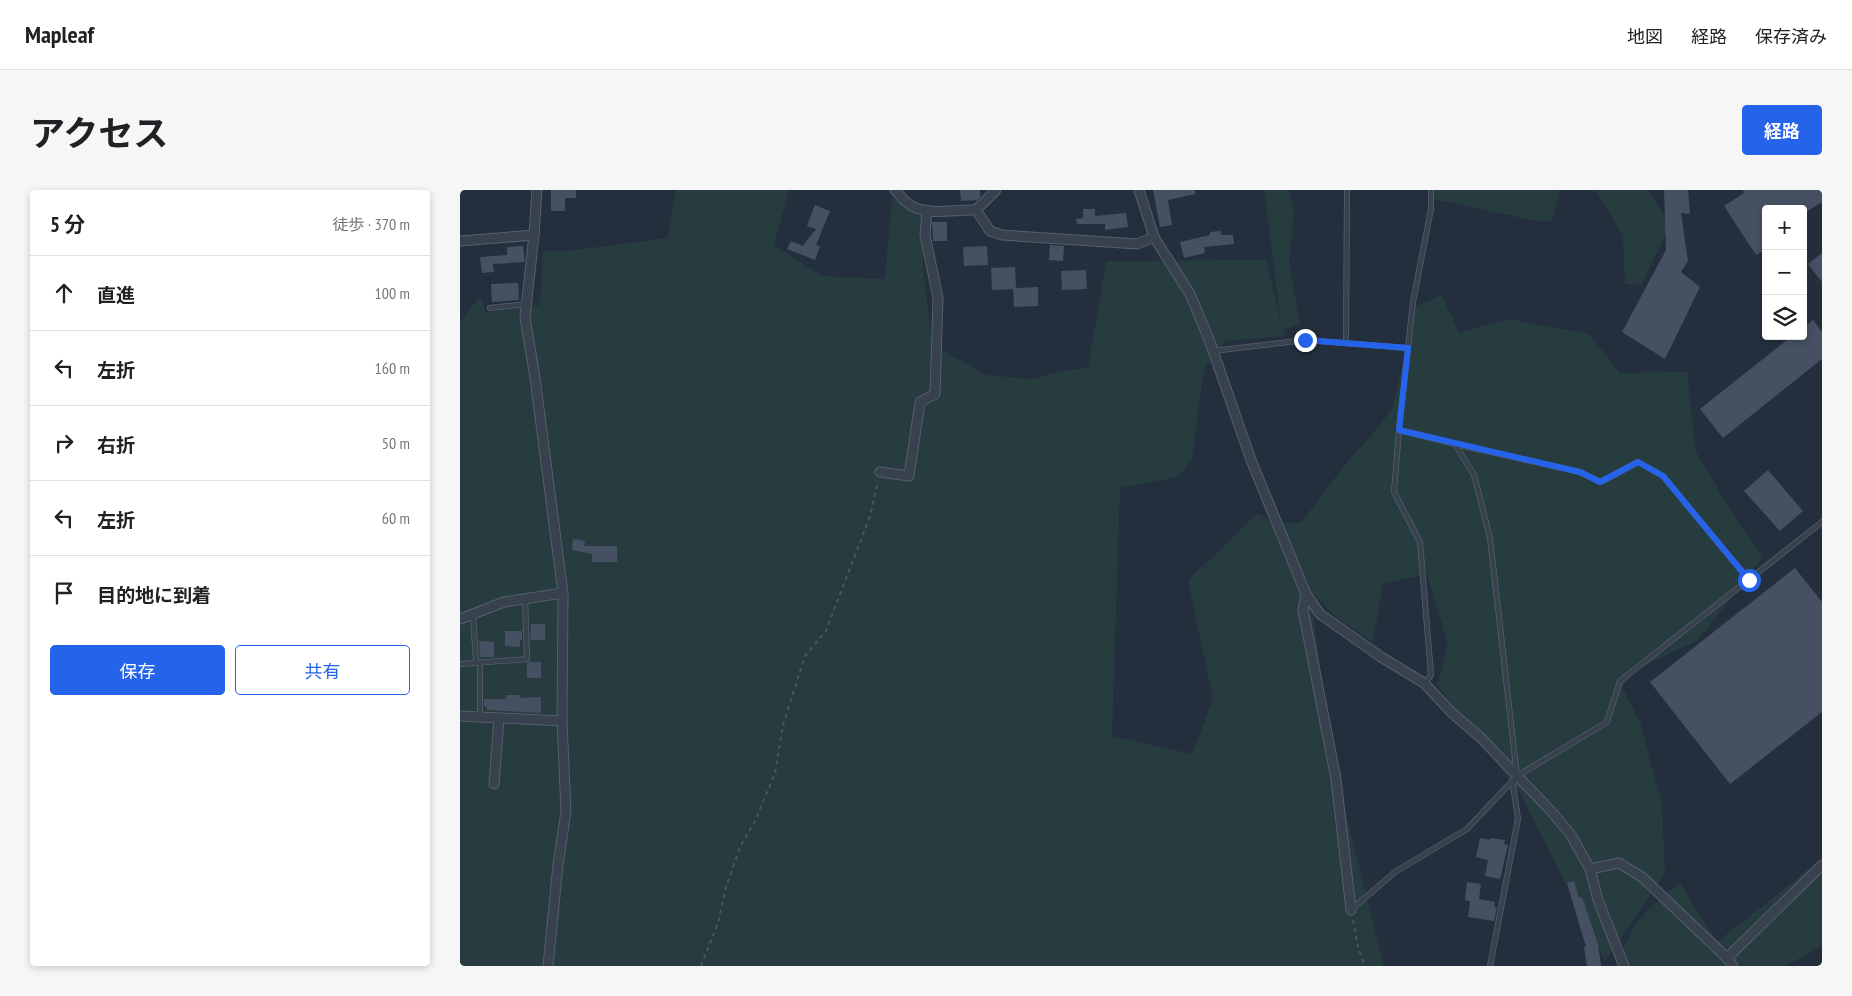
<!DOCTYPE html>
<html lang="ja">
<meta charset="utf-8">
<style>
:root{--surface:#fff;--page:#f6f6f6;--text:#202124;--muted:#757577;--line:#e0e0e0;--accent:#2563eb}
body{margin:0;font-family:"PT Sans Narrow","Noto Sans JP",sans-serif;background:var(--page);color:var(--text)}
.controls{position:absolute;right:15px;top:15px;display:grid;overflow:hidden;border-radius:5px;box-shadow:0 2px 8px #0003}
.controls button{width:45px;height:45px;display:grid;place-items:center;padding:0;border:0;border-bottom:1px solid var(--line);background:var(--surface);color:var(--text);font:25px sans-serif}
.stop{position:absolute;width:15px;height:15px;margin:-11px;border:4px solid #2563eb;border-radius:50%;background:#fff}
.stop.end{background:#2563eb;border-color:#fff;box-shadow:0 1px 5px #0008}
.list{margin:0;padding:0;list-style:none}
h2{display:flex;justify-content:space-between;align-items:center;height:65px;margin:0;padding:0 20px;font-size:21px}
h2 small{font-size:16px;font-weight:400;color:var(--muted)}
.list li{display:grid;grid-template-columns:32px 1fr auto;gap:15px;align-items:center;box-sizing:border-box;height:75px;padding:0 20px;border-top:1px solid var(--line)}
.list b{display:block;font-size:19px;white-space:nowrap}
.list em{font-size:16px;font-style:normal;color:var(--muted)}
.actions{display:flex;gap:10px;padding:15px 20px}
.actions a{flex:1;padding:11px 0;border:1px solid var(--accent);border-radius:5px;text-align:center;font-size:18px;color:var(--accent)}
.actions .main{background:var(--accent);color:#fff}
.icon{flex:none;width:28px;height:28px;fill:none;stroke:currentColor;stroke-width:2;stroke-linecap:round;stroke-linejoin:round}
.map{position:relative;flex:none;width:1362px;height:776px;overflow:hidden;border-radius:5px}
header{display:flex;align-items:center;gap:30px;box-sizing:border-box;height:70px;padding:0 25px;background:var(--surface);border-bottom:1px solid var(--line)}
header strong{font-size:24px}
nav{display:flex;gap:28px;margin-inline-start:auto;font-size:18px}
.intro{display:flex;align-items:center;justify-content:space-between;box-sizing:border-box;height:120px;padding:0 30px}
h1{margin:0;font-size:35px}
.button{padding:12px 22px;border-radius:5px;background:var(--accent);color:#fff;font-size:18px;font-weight:700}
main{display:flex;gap:30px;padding:0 30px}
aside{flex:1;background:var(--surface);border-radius:5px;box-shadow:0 2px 8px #0003}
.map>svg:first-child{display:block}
.green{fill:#263c3f}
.building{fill:#455162}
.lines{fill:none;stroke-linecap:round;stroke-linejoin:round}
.lane-casing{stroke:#565f6c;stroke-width:6}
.street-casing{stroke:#565f6c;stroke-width:11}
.path{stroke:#44595c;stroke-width:2;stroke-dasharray:4 4;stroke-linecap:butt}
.lane{stroke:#38414e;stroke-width:4.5}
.street{stroke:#38414e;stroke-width:9}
.route{stroke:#2563eb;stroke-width:6}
</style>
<header>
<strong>Mapleaf</strong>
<nav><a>地図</a><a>経路</a><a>保存済み</a></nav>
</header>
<div class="intro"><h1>アクセス</h1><a class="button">経路</a></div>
<main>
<aside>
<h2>5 分<small>徒歩 · 370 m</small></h2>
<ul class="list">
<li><svg class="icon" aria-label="ahead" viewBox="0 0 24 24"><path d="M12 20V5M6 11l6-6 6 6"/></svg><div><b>直進</b></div><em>100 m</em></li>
<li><svg class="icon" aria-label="left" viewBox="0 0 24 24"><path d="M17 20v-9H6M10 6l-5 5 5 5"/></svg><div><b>左折</b></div><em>160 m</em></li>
<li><svg class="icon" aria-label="right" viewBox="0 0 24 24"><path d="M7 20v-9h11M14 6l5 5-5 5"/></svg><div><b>右折</b></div><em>50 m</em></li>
<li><svg class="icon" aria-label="left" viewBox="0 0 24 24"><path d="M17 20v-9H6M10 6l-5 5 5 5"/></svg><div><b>左折</b></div><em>60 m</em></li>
<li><svg class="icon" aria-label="arrive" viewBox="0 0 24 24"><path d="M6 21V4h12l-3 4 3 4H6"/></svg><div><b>目的地に到着</b></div></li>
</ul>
<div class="actions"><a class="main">保存</a><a>共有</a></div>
</aside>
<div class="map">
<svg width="1362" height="776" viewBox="0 0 1362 776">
<rect width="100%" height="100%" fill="#242f3e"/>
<!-- green -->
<g class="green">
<path d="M216 0H329L314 55 362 86 425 89 432 8 462 27 463 78 472 154 526 185 572 189 607 180 628 178 646 71 806 70 821 132 804 0H829L834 22 829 72 840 134 823 139 824 146 765 151 744 179 732 270 718 287 660 298 652 546 732 564 753 509 728 390 798 323 812 332 841 333 887 272 918 238 933 217 956 116 982 105 999 143 1049 129 1129 144 1160 183 1227 182 1236 262 1279 334 1303 367 1238 450 1175 480 1162 497 1180 532 1202 614 1205 683 1145 771 1060 603 977 495 988 455 967 384 923 394 913 452 876 427 850 400 872 568 924 776H0V133L20 106 26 122 80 115 83 61H108L207 48Z"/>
<path d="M973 0H1100L1092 31H1076L973 9Z"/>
<path d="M1127 0H1188L1210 36 1181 95 1165 94 1163 46 1137 2Z"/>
<path d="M1362 669V756L1325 776H1154L1177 732 1205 703 1221 694 1257 752Z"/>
</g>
<!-- building -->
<g class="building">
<path d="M91 0H116V8H105V21H91Z"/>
<path d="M500 0H520V7L517 10 501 11Z"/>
<path d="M693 0H735V4L708 10 712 35 700 37Z"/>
<path d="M1204 0H1228L1230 24 1221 23 1228 71 1221 82 1240 97 1205 169 1162 142 1206 60Z"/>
<path d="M1283 0H1362V12L1343 24V19H1306V59L1296 65 1264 16 1284 3Z"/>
<path d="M355 15 370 21 356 55 360 56 355 70 327 59 331 51 343 56 356 39 347 36Z"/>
<path d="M623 19H635V26L666 23 668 37 645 40V34H617L616 29 623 28Z"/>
<path d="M472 32H487V51H473Z"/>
<path d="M761 41V45H773L774 54 744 57 745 63 724 68 720 52 750 45V42Z"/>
<path d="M590 55 604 56 603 71 589 70Z"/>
<path d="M63 56 65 72 33 74 34 82 22 83 20 67 47 65V57Z"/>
<path d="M527 56 528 75 504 76 503 57Z"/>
<path d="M1362 63V92L1348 74Z"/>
<path d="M555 77 556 98 578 97V116L554 117 553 99 532 100 531 78Z"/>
<path d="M626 80 627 99 602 100 601 81Z"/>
<path d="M58 93 59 110 32 112 31 94Z"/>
<path d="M1353 130 1362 142V169L1263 248 1240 219 1332 146H1343V138Z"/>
<path d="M1308 280 1343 321 1320 341 1284 301Z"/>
<path d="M113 349 125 351 124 356H157V372H132V364L112 360Z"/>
<path d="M1335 378 1362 412V522L1270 594 1190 492Z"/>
<path d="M71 434H85V450H70Z"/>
<path d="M45 441H62V450H60V457L45 456Z"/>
<path d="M19 451 34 452V467H20Z"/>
<path d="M70 472H81V488H67V473Z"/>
<path d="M46 505H60V508L81 507V523L27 520V517H24V509H46Z"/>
<path d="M1020 648 1030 650V648L1045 650 1044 654 1048 655 1040 689 1025 686 1028 670 1016 667Z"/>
<path d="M1114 691 1119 708 1122 707 1138 754 1141 776H1127L1124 757H1126L1107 693Z"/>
<path d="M1007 692 1021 694 1019 709 1035 712 1034 717H1037L1034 731 1008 727 1010 711 1005 710Z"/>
</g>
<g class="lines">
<!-- lane casing -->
<g class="lane-casing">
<g id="lane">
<path d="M30 118 67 114"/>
<path d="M886 153 887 0"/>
<path d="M753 161 845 150 948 158"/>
<path d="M939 240 953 112 971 19V0"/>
<path d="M995 254 1120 282 1141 292 1178 272 1203 286 1289 390"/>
<path d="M13 425 16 473"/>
<path d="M0 474 67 469 65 408"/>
<path d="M965 493 971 485 960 352 934 302 939 240 995 254 1014 285 1030 348 1057 586 1053 595 1058 629 1030 776"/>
<path d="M20 527V473"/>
<path d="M892 719 935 682 1007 639 1057 586 1147 532 1160 491 1362 332"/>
</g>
</g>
<!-- street casing -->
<g class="street-casing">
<g id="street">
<path d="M77 0 74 45 65 127 75 188 103 403 102 531 106 621 98 675 88 776"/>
<path d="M435 0C441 7 447 15 456 18 474 25 497 19 516 20L530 41 542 45 677 54 694 47"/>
<path d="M679 0 694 47 730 104 750 152 791 270 846 404 860 424 921 467 964 493 992 523 1020 547 1091 621 1111 645 1130 679 1138 710 1164 776"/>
<path d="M516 20 536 0"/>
<path d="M0 51 74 45"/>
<path d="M420 282 449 286 460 212 475 204 478 108 465 45 467 21"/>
<path d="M846 404 843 420 876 589 891 720"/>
<path d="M0 429 44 412 103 403"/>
<path d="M0 526 102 531"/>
<path d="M34 594 39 528"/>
<path d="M1130 679 1159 673 1182 687 1267 768 1273 776"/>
<path d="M1267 768 1362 675"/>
</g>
</g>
<!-- path -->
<g class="path">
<path d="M893 730 898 757 905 776"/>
<path d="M241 776 258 733 266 697 280 657 295 631 315 583 323 535 345 466 366 441 410 326 418 291"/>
</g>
<!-- lane -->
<use href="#lane" class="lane"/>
<!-- street -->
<use href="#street" class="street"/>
</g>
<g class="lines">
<!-- route -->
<path class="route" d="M845 150 948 158 939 240 1120 282 1140 292 1178 272 1203 286 1289 390"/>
</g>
</svg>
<div class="controls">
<button>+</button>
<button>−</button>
<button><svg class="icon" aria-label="layers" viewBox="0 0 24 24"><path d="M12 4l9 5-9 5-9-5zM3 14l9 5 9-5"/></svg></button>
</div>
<div class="stop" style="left:1289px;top:390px"></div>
<div class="stop end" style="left:845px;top:150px"></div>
</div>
</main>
